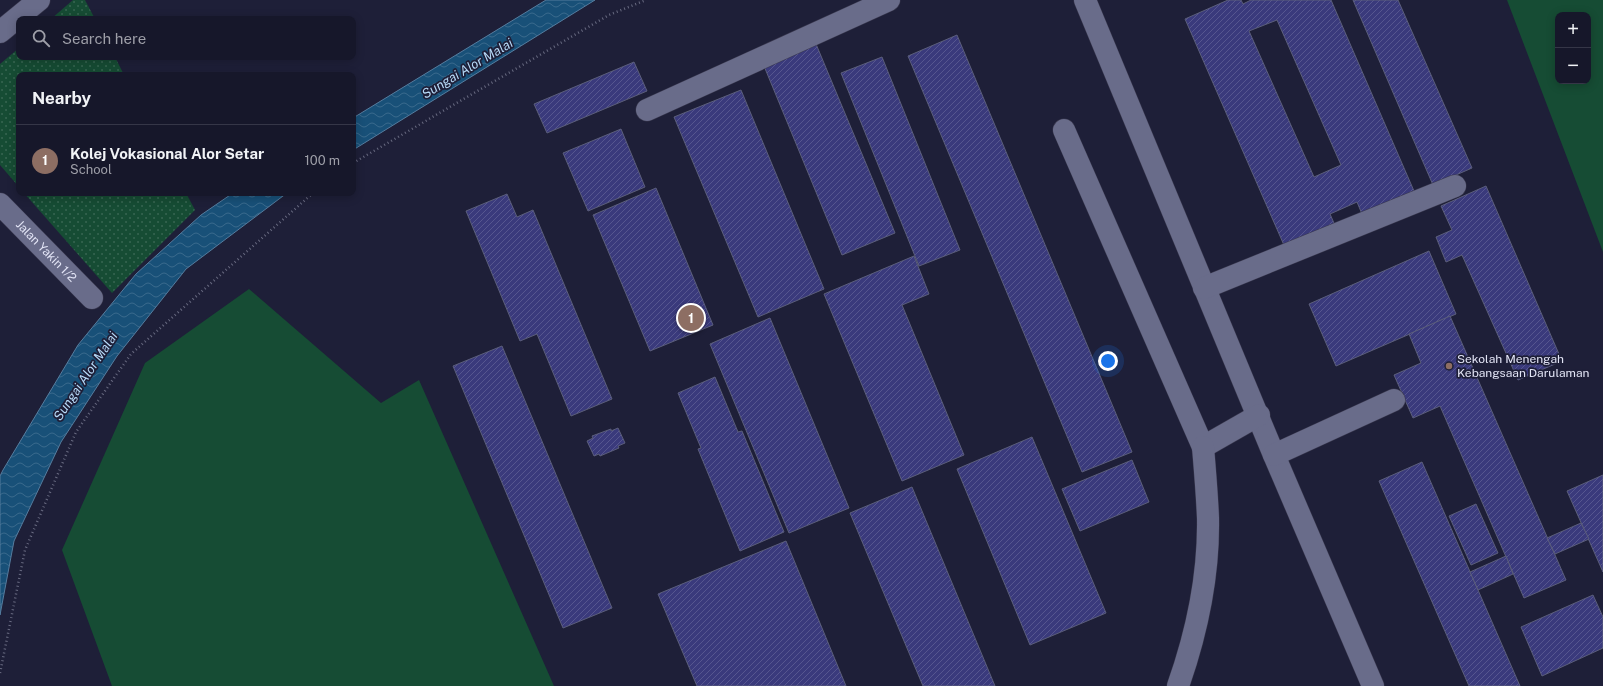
<!DOCTYPE html>
<meta charset="utf-8">
<style>
:root{--surface:#16172a;--page:#1f2032;--text:#f1f3f6;--muted:#9e9fa8;--line:#353647;--accent:#f98fc8}
body{margin:0;font-family:"Public Sans",sans-serif;background:var(--page);color:var(--text)}
.controls{position:absolute;right:12px;top:12px;display:grid;overflow:hidden;border-radius:8px;box-shadow:0 2px 10px #0003}
.controls button{width:36px;height:36px;display:grid;place-items:center;padding:0;border:0;border-bottom:1px solid var(--line);background:var(--surface);color:var(--text);font:20px sans-serif}
.you{position:absolute;left:1108px;top:361px;width:14px;height:14px;margin:-10px;border:3px solid #fff;border-radius:50%;background:#1a73e8;box-shadow:0 0 0 6px #1a73e833}
.badge{display:grid;place-items:center;width:26px;height:26px;border-radius:50%;background:var(--accent);color:#fff;font-size:13px;font-weight:700}
.pin{position:absolute;translate:-50% -50%;border:2px solid #fff;box-shadow:0 1px 4px #0006}
.list{margin:0;padding:0;list-style:none}
h2{display:flex;justify-content:space-between;align-items:center;height:52px;margin:0;padding:0 16px;font-size:17px}
h2 small{font-size:13px;font-weight:400;color:var(--muted)}
.list li{display:grid;grid-template-columns:26px 1fr auto;gap:12px;align-items:center;box-sizing:border-box;height:72px;padding:0 16px;border-top:1px solid var(--line)}
.list b{display:block;font-size:15px;white-space:nowrap}
.list p{margin:0;font-size:13px;white-space:nowrap;color:var(--muted)}
.list em{font-size:13px;font-style:normal;color:var(--muted)}
.icon{flex:none;width:22px;height:22px;fill:none;stroke:currentColor;stroke-width:2;stroke-linecap:round;stroke-linejoin:round}
.map{position:relative;flex:none;width:1603px;height:686px;overflow:hidden}
.search{position:absolute;background:var(--surface);box-shadow:0 2px 10px #0003;left:16px;top:16px;width:340px;height:44px;display:flex;align-items:center;gap:10px;box-sizing:border-box;padding:0 14px;border-radius:8px;color:var(--muted);font-size:15px}
.panel{position:absolute;background:var(--surface);box-shadow:0 2px 10px #0003;left:16px;top:72px;width:340px;height:124px;border-radius:8px}
.map>svg:first-child{display:block}
.park{fill:url(#park-dots)}
.pitch{fill:#164c34;fill-rule:evenodd}
.water{fill:url(#water-waves);stroke:#557c9e}
.building{fill:url(#building-hatch);stroke:#5b5e7b;fill-rule:evenodd}
.lines{fill:none;stroke-linecap:round;stroke-linejoin:round}
.minor-casing{stroke:#39384e;stroke-width:23}
.path{stroke:#686a80;stroke-width:2.5;stroke-dasharray:1 3;stroke-linecap:butt}
.minor{stroke:#696c8a;stroke-width:22}
.education-dot{fill:#8d6e63;stroke:#1e1f38;stroke-width:1.5}
.labels{text-anchor:middle;stroke-width:3.5;stroke-linejoin:round;paint-order:stroke}
.street-label{font-size:12px;fill:#e2e4f5;stroke:#1e1f38}
.poi-label{font-size:12px;fill:#e2e4f5;stroke:#1e1f38;text-anchor:start}
.water-label{font-size:13px;font-style:italic;fill:#b7daf8;stroke:#1e1f38}
</style>
<div class="map">
<svg width="1603" height="686" viewBox="0 0 1603 686">
<defs>
<pattern id="park-dots" width="8" height="8" patternUnits="userSpaceOnUse"><rect width="8" height="8" fill="#164c34"/><path d="M2 2h.1M6 6h.1" fill="none" stroke="#386652" stroke-width="1.8" stroke-linecap="round"/></pattern>
<pattern id="water-waves" width="16" height="10" patternUnits="userSpaceOnUse"><rect width="16" height="10" fill="#185078"/><path d="M0 5q4-4 8 0t8 0" fill="none" stroke="#39698c"/></pattern>
<pattern id="building-hatch" width="6" height="6" patternUnits="userSpaceOnUse"><rect width="6" height="6" fill="#3a3a7c"/><path d="M-1 1l2-2M0 6l6-6M5 7l2-2" fill="none" stroke="#56568f"/></pattern>
</defs>
<rect width="100%" height="100%" fill="#1e1f38"/>
<!-- park -->
<g class="park">
<path d="M73 0H85L95 19H51Z"/>
<path d="M19 48V57H115L124 75H19V187L0 165V64Z"/>
<path d="M24 193H186L195 210 112 293Z"/>
</g>
<!-- pitch -->
<g class="pitch">
<path d="M1507 0H1603V252ZM1558 15H1588V81H1558Z"/>
<path d="M249 289 381 403 419 380 554 686H112L62 550 145 363Z"/>
</g>
<!-- water -->
<g class="water">
<path d="M546 0H595L353 150V118Z"/>
<path d="M233 193H287L186 269 117 356 61 442 14 541 0 615V476L3 470 78 345 136 274 201 215Z"/>
</g>
<!-- building -->
<g class="building">
<path d="M1228 0H1241L1243 4 1251 0H1331L1414 191 1362 214 1357 202 1330 214 1337 230 1287 252 1185 19ZM1277 20 1341 165 1314 177 1249 31Z"/>
<path d="M1353 0H1398L1472 168 1433 185Z"/>
<path d="M957 35 1132 452 1082 472 908 56Z"/>
<path d="M816 44 895 233 842 255 764 66Z"/>
<path d="M882 57 960 250 919 266 841 73Z"/>
<path d="M634 62 647 91 547 133 534 104Z"/>
<path d="M741 90 824 289 758 317 674 117Z"/>
<path d="M621 129 645 187 588 211 563 153Z"/>
<path d="M1486 186 1562 361 1518 380 1462 255 1446 262 1436 237 1452 230 1441 206Z"/>
<path d="M656 188 713 325 650 351 593 215Z"/>
<path d="M507 194 517 217 533 210 612 399 571 416 537 334 520 341 466 211Z"/>
<path d="M1429 251 1456 314 1336 366 1309 304Z"/>
<path d="M914 256 929 294 902 305 964 455 902 481 824 294Z"/>
<path d="M1450 316 1566 580 1524 598 1440 406 1413 418 1394 375 1421 363 1409 334Z"/>
<path d="M770 318 849 508 789 533 710 344Z"/>
<path d="M502 346 612 608 563 628 453 366Z"/>
<path d="M715 377 738 432 742 431 784 532 740 551 698 449 701 448 678 393Z"/>
<path d="M618 428 625 443 618 446 619 448 600 456 599 454 594 456 587 441 593 438 592 436 611 429V431Z"/>
<path d="M1032 437 1106 613 1030 645 957 469Z"/>
<path d="M1132 460 1149 502 1080 531 1062 489Z"/>
<path d="M1422 462 1520 686H1469L1379 481Z"/>
<path d="M1603 475V572L1567 491Z"/>
<path d="M912 487 995 686H923L850 513Z"/>
<path d="M1476 504 1498 553 1471 565 1449 516Z"/>
<path d="M1581 523 1589 539 1555 554 1547 538Z"/>
<path d="M786 541 846 686H697L658 594Z"/>
<path d="M1506 556 1513 574 1478 590 1470 572Z"/>
<path d="M1593 595 1603 617V648L1542 676 1521 627Z"/>
</g>
<g class="lines">
<!-- minor casing -->
<g class="minor-casing">
<g id="minor">
<path d="M1085 0 1274 455 1373 686"/>
<path d="M0 32 39 0"/>
<path d="M647 110 889 0"/>
<path d="M1064 130 1203 447 1259 415"/>
<path id="s1" d="M0 204 92 298"/>
<path d="M1204 288 1455 186"/>
<path d="M1274 455 1394 400"/>
<path d="M1178 686C1197 632 1209 575 1208 518 1207 494 1205 471 1203 447"/>
</g>
</g>
<!-- path -->
<g class="path">
<path d="M353 163 609 15 646 0"/>
<path d="M0 673 25 550 76 432 131 354 313 193"/>
</g>
<!-- minor -->
<use href="#minor" class="minor"/>
</g>
<!-- markers -->
<circle class="education-dot" cx="1449" cy="366" r="4"/>
<g class="labels">
<!-- street labels -->
<g class="street-label">
<text dy="4" stroke="none"><textPath href="#s1" startOffset="66">Jalan Yakin 1/2</textPath></text>
</g>
<!-- poi labels -->
<g class="poi-label">
<text x="1457" y="363">Sekolah Menengah<tspan x="1457" dy="14">Kebangsaan Darulaman</tspan></text>
</g>
<!-- water labels -->
<g class="water-label">
<text transform="translate(467 68) rotate(-31)" y="5">Sungai Alor Malai</text>
<text transform="translate(85 376) rotate(-56)" y="5">Sungai Alor Malai</text>
</g>
</g>
</svg>
<div class="controls">
<button>+</button>
<button>−</button>
</div>
<div class="you"></div>
<div class="pin badge" style="left:691px;top:318px;background:#8d6e63">1</div>
<div class="search"><svg class="icon" aria-label="search" viewBox="0 0 24 24"><circle cx="10" cy="10" r="6"/><path d="M15 15l6 6"/></svg>Search here</div>
<section class="panel">
<h2>Nearby<small></small></h2>
<ul class="list">
<li><span class="badge" style="background:#8d6e63">1</span><div><b>Kolej Vokasional Alor Setar</b><p>School</p></div><em>100 m</em></li>
</ul>
</section>
</div>
